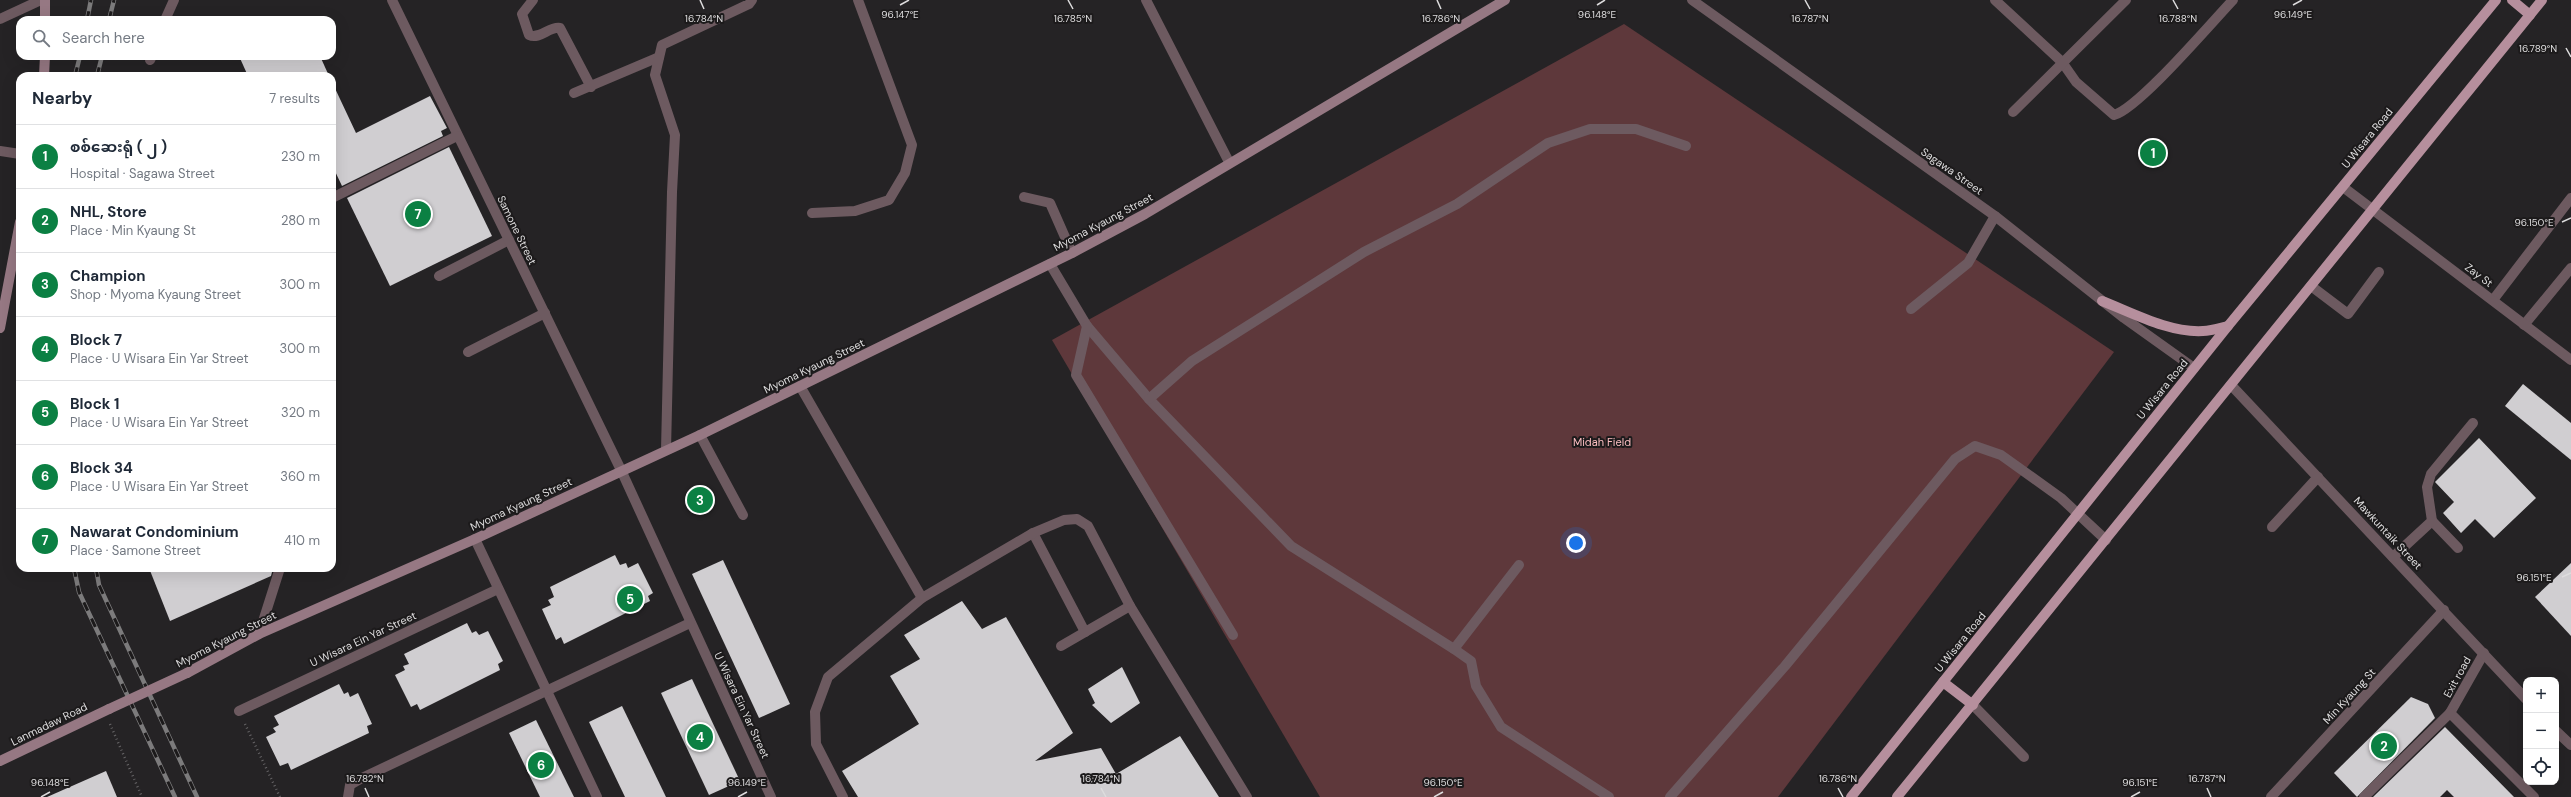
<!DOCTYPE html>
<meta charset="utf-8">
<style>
:root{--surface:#fff;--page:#f6f6f7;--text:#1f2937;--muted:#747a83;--line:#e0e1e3;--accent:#0b8043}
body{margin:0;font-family:"DM Sans","Noto Sans Myanmar",sans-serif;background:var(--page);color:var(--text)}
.controls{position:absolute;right:12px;bottom:12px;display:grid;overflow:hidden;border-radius:8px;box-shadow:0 4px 16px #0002}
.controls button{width:36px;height:36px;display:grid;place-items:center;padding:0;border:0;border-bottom:1px solid var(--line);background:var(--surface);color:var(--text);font:20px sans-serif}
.you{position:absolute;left:1576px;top:543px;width:14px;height:14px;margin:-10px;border:3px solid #fff;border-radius:50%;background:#1a73e8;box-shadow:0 0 0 6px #1a73e833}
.badge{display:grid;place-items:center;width:26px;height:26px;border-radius:50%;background:var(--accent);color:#fff;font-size:13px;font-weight:700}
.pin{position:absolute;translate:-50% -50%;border:2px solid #fff;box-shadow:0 1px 4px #0006}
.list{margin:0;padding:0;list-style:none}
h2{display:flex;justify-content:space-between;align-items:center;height:52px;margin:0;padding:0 16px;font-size:17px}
h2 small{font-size:13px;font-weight:400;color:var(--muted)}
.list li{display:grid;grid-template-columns:26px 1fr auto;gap:12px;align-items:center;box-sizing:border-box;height:64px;padding:0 16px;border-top:1px solid var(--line)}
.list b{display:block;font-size:15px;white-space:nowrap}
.list p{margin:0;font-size:13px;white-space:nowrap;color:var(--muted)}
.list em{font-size:13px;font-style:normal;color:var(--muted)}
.icon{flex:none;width:22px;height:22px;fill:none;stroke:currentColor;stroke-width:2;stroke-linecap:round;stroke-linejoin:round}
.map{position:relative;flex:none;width:2571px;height:797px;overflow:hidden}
.search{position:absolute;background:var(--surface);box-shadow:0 4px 16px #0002;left:16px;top:16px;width:320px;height:44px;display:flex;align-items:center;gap:10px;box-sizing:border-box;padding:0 14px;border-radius:12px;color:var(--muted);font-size:15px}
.panel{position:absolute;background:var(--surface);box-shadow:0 4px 16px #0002;left:16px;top:72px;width:320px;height:500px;border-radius:12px}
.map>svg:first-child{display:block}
.green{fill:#5e383b}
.building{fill:#d0ced1}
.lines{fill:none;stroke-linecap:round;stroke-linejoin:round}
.path{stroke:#656365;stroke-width:2.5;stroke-dasharray:1 3;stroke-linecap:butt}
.lane{stroke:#6d5a60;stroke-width:10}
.street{stroke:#6d5a60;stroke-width:10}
.secondary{stroke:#967883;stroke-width:10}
.primary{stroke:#b68f9d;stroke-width:10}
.rail-casing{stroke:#7c7b7c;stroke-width:4.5}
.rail{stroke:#1c1a1b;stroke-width:3;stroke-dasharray:9;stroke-linecap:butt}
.secondary-bridge{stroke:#967883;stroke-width:10}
.ticks{fill:none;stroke:#dddcdd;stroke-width:1.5}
.labels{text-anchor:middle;stroke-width:4;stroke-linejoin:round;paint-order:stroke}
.street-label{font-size:11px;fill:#dddcdd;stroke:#1c1a1b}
.park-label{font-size:11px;fill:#fcbec1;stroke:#1c1a1b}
.ticks-label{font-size:10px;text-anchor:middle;fill:#dddcdd;stroke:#1c1a1b;stroke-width:4;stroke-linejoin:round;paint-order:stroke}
</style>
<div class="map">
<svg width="2571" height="797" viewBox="0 0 2571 797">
<rect width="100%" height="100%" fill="#252325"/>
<!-- green -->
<path class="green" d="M1624 24 2114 352 1778 797H1320L1052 340Z"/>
<!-- building -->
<g class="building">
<path d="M239 56H320L329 76H248Z"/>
<path d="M332 82 356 133 430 96 447 128 441 131 443 136 342 186 332 165Z"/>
<path d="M449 147 492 236 390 286 347 198Z"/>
<path d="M2523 384 2571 423V460L2505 406Z"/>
<path d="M2479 438 2536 498 2494 538 2475 519 2461 533 2443 513 2454 502 2435 482Z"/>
<path d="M615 555 620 565 626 563 628 568 638 563 653 593 648 596 650 601 564 644 561 637 556 640 542 609 551 605 548 600 554 597 550 587Z"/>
<path d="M723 560 790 704 759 718 692 574Z"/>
<path d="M2571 563V636L2535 597Z"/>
<path d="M149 568H273L271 576 170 621Z"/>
<path d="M962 601 982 629 1006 617 1073 733 1035 761 1101 748 1116 774 1180 736 1219 797H858L842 771 919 724 890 676 920 659 904 635Z"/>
<path d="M467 623 472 633 476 631 479 635 488 631 503 661 498 664 500 670 420 710 417 704 411 707 395 675 405 670 403 666 409 664 404 654Z"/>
<path d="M1122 667 1140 703 1111 723 1092 705 1095 703 1088 689Z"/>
<path d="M692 679 740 781 709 795 661 693Z"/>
<path d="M339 684 344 694 348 692 350 697 358 693 372 724 367 726 369 733 291 770 288 763 280 766 266 737 276 732 273 728 279 725 274 716Z"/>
<path d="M2411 697 2428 704 2435 718 2357 797 2334 773Z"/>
<path d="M622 706 666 797H625L589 722Z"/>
<path d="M536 720 574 797H540L509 733Z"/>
<path d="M2445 727 2514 797H2454L2447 790 2440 797H2373Z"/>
<path d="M106 771 117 797H47Z"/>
</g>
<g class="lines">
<!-- path -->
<g class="path">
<path d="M110 724 142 797"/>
<path d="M245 724 280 797"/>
</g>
<!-- lane -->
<g class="lane">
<path d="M1146 0 1229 162"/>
<path d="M1995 0 2062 62 2076 82 2114 115C2139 108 2211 23 2233 0"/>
<path d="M0 19 41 0"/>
<path d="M2013 112 2126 0"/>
<path d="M0 151 20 154"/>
<path d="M1050 264 1087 326 1149 399 1291 546 1454 649"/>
<path d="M439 276 509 240"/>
<path d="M2493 300 2571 198"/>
<path d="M1911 309 1968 263 1995 216"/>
<path d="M2524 325 2571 268"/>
<path d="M1087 326 1076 375 1233 635"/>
<path d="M468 352 545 313"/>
<path d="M800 386 922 598"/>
<path d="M1149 399 1192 361 1364 252 1457 204 1548 143 1590 129H1636L1686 146"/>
<path d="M700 435 743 515"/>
<path d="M1033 533 1085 632"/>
<path d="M1519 565 1454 649 1471 661 1476 686 1501 727 1609 797"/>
<path d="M259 634 280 568"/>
<path d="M1061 646 1130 606"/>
<path d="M2450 713 2484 653"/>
<path d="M843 797 816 744 815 712 828 677 922 598 1033 533 1064 520 1077 519 1088 526 1130 606 1247 797"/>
<path d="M1670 797 1785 666 1955 459 1975 446 2001 455 2061 498 2106 540"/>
<path d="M2364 797 2450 713 2534 797"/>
</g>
<!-- street -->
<g class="street">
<path d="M392 0 621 470 771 797"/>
<path d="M533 0 522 14 529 35C540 40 549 26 560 28L591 87"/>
<path d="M1692 0 1995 216 2124 318 2194 368"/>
<path d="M165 20 174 0"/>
<path d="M150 60 152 56"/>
<path d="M574 93 659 57"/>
<path d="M2343 187 2571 360"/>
<path d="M1024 197 1050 203 1072 253"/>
<path d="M332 198 457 136"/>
<path d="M812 213 855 211 889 200 905 173 912 145 858 0"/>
<path d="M2311 286 2348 314 2379 272"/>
<path d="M2231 385 2526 699"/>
<path d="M666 450 672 192 675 135 655 75 662 45 749 4 752 0"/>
<path d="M2432 521 2458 548"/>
<path d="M2272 527 2318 477"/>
<path d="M475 539 597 797"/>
<path d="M2393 557 2432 521 2427 487 2431 474 2473 423"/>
<path d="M1973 705 2024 757"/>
<path d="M239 711 498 589"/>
<path d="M2556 731 2571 745"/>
<path d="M348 797 350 785 362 778 690 623"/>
<path d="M2271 797 2444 610"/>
</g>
<!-- secondary -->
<g class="secondary">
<path d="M45 20V0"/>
<path d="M44 76 45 56"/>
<path d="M0 328 20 222"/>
<path d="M187 673 259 634 475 539 700 435 1072 253 1145 214 1505 0"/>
<path d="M0 761 109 709"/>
</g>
<!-- primary -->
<g class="primary">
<path d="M2512 0 2530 15"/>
<path d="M2102 301C2133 313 2169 333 2203 331 2211 331 2220 328 2228 326"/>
<path d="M1943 682 1973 705"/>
<path d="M1851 797 2228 326 2496 0"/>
<path d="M1897 797 2542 0"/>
</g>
<!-- rail casing -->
<g class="rail-casing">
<g id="rail">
<path d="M87 20 91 0"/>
<path d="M109 20 114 0"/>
<path d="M75 76 80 56"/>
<path d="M97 76 102 56"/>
<path d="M74 568 79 592 175 797"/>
<path d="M96 568 99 585 197 797"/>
</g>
</g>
<!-- rail -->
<use href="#rail" class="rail"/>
<!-- secondary-bridge -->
<path class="secondary-bridge" d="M109 709 187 673"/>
</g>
<!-- ticks -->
<path class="ticks" d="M700 0 704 9M1068 0 1073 9M1437 0 1441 9M1805 0 1810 9M2173 0 2178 9M900 5 909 0M1597 5 1605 0M2293 5 2302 0M2566 48 2571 57M2562 222 2571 218M2562 577 2571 573M365 788 369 797M1101 788 1106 797M1838 788 1843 797M2207 788 2211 797M41 797 50 792M738 797 747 792M1434 797 1443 792M2131 797 2140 792"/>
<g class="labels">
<!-- street labels -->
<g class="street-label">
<text transform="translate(2367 138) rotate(-51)" y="4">U Wisara Road</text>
<text transform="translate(1952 171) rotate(35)" y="4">Sagawa Street</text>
<text transform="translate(1103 222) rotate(-28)" y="4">Myoma Kyaung Street</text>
<text transform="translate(517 230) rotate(64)" y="4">Samone Street</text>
<text transform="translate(2479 275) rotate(37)" y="4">Zay St</text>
<text transform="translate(814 366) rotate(-26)" y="4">Myoma Kyaung Street</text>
<text transform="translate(2162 389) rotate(-51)" y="4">U Wisara Road</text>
<text transform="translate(521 504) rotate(-25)" y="4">Myoma Kyaung Street</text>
<text transform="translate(2388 533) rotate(47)" y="4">Mawkuntaik Street</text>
<text transform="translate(226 639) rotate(-27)" y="4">Myoma Kyaung Street</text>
<text transform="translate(363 639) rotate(-25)" y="4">U Wisara Ein Yar Street</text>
<text transform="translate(1960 642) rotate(-51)" y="4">U Wisara Road</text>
<text transform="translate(2457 677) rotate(-61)" y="4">Exit road</text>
<text transform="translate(2349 696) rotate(-47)" y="4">Min Kyaung St</text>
<text transform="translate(742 705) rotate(65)" y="4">U Wisara Ein Yar Street</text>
<text transform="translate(49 724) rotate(-26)" y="4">Lanmadaw Road</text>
</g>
<!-- park labels -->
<g class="park-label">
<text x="1602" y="446">Midah Field</text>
</g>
</g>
<g class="ticks-label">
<text x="900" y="18">96.147°E</text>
<text x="1597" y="18">96.148°E</text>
<text x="2293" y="18">96.149°E</text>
<text x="704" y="22">16.784°N</text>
<text x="1073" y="22">16.785°N</text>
<text x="1441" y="22">16.786°N</text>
<text x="1810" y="22">16.787°N</text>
<text x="2178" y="22">16.788°N</text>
<text x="2538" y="52">16.789°N</text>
<text x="2534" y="226">96.150°E</text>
<text x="2534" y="581">96.151°E</text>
<text x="365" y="782">16.782°N</text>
<text x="1101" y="782">16.784°N</text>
<text x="1838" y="782">16.786°N</text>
<text x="2207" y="782">16.787°N</text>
<text x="50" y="786">96.148°E</text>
<text x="747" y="786">96.149°E</text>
<text x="1443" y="786">96.150°E</text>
<text x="2140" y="786">96.151°E</text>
</g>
</svg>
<div class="controls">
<button>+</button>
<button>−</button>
<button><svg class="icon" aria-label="locate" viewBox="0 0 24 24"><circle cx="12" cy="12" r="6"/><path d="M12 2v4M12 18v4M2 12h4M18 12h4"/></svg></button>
</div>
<div class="you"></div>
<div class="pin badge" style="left:2153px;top:153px">1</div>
<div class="pin badge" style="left:2384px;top:746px">2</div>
<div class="pin badge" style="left:700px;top:500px">3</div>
<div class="pin badge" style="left:700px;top:737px">4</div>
<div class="pin badge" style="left:630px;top:599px">5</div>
<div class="pin badge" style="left:541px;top:765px">6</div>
<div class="pin badge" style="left:418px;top:214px">7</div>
<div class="search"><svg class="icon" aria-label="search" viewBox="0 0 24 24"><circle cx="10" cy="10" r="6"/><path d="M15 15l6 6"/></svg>Search here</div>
<section class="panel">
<h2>Nearby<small>7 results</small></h2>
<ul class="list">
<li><span class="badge">1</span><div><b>စစ်ဆေးရုံ ( ၂ )</b><p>Hospital · Sagawa Street</p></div><em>230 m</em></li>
<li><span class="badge">2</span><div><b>NHL, Store</b><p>Place · Min Kyaung St</p></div><em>280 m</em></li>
<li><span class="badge">3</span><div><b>Champion</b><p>Shop · Myoma Kyaung Street</p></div><em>300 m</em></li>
<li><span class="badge">4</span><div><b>Block 7</b><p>Place · U Wisara Ein Yar Street</p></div><em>300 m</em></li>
<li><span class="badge">5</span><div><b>Block 1</b><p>Place · U Wisara Ein Yar Street</p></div><em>320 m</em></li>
<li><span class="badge">6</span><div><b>Block 34</b><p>Place · U Wisara Ein Yar Street</p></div><em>360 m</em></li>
<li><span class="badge">7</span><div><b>Nawarat Condominium</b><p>Place · Samone Street</p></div><em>410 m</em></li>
</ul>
</section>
</div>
